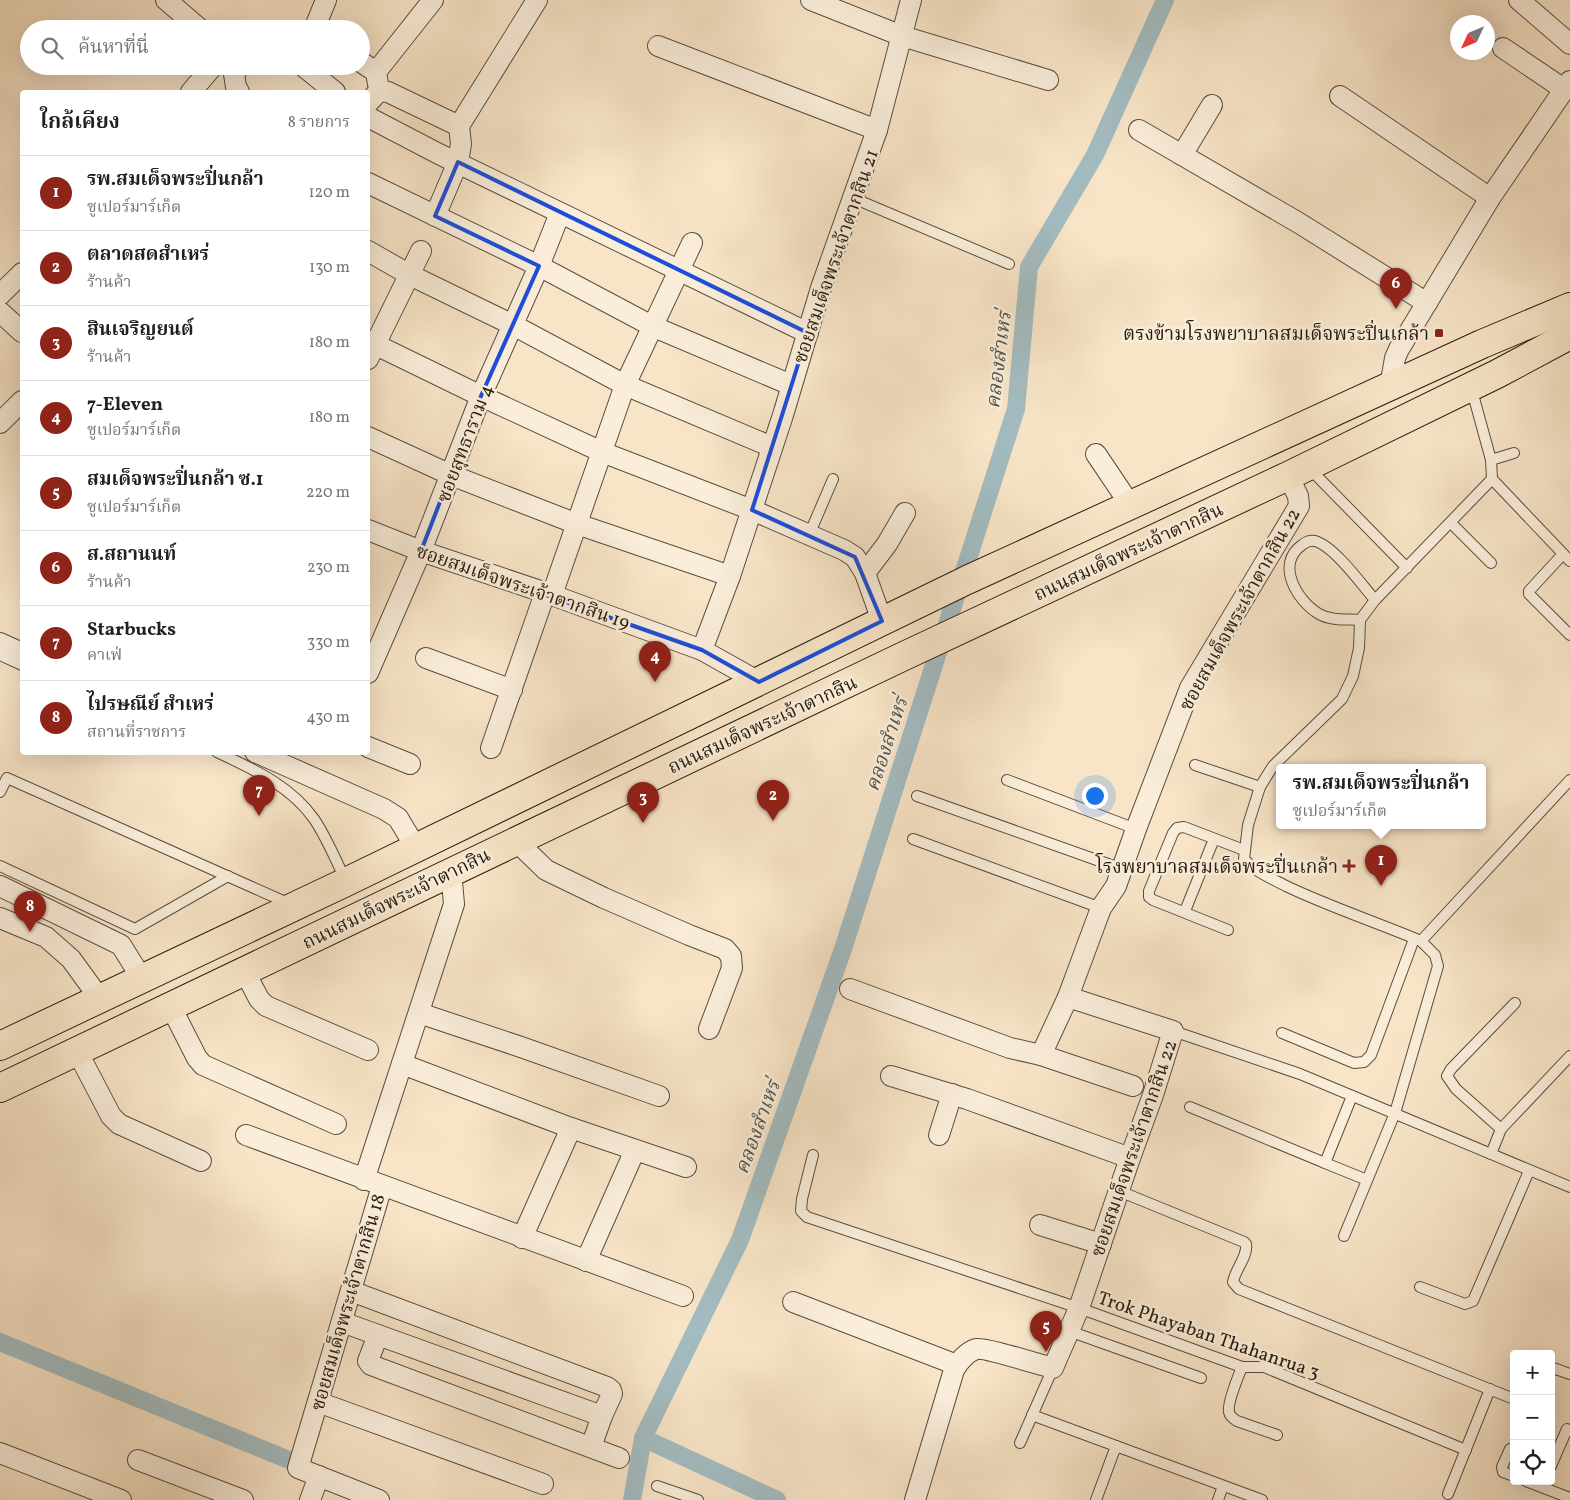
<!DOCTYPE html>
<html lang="th">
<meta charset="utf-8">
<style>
:root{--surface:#fff;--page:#f6f6f6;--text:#202124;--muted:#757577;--line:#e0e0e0;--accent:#8f2418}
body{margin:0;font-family:Vollkorn,"Noto Serif Thai",serif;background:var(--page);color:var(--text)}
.controls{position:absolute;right:15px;bottom:15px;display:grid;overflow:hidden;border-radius:5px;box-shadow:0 5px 20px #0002}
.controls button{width:45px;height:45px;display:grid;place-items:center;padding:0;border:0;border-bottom:1px solid var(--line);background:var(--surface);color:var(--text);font:25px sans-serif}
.compass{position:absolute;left:1450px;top:15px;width:45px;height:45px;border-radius:50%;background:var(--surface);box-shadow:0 5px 20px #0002;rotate:226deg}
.you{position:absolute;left:1094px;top:795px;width:18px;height:18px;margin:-12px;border:4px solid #fff;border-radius:50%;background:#1a73e8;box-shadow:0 0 0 8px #1a73e833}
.badge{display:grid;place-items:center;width:32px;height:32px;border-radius:50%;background:var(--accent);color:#fff;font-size:16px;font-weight:700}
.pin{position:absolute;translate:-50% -41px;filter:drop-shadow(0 1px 2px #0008)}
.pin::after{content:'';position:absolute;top:26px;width:18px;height:15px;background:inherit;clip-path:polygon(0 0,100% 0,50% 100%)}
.popup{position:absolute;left:1276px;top:764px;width:210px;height:65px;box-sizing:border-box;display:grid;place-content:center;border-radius:5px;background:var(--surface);filter:drop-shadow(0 1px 4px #0005);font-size:16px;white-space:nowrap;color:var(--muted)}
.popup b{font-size:19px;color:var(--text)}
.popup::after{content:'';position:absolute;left:50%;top:100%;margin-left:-10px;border:10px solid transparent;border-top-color:var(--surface)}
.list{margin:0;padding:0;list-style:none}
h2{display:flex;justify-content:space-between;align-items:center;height:65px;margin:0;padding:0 20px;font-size:21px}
h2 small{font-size:16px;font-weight:400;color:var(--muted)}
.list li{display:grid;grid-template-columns:32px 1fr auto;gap:15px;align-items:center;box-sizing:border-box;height:75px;padding:0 20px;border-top:1px solid var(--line)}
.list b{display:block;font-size:19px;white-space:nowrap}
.list p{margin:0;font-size:16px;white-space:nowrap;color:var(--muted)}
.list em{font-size:16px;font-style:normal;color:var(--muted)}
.icon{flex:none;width:28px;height:28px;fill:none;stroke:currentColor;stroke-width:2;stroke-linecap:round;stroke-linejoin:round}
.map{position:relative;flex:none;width:1570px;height:1500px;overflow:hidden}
.search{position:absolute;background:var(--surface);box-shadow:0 5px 20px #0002;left:20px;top:20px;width:350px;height:55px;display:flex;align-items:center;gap:12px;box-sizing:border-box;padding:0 18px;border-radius:28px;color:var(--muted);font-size:19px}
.panel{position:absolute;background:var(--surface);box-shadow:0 5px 20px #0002;left:20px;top:90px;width:350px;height:665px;border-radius:5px}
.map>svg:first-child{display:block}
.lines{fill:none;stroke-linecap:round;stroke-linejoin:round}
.canal{stroke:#a3bcc1;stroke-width:18}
.lane-casing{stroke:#5a4e3d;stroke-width:12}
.street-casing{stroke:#5a4e3d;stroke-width:22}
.primary-casing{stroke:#261b0f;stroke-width:30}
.lane{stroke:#faeedb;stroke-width:10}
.street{stroke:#faeedb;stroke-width:20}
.primary{stroke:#f8e5c8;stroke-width:28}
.marked{fill:none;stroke:#1d4ed8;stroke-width:4;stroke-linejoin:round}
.poi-dot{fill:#8f2418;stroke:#faeedb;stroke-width:2}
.labels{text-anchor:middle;stroke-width:5;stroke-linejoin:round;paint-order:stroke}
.street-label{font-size:19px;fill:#261b0f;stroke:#faeedb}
.poi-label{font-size:19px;fill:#261b0f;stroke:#faeedb;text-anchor:end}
.water-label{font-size:20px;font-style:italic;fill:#52534d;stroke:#faeedb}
</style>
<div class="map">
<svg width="1570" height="1500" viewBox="0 0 1570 1500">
<rect width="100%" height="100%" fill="#f8e5c8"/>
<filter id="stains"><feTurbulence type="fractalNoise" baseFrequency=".004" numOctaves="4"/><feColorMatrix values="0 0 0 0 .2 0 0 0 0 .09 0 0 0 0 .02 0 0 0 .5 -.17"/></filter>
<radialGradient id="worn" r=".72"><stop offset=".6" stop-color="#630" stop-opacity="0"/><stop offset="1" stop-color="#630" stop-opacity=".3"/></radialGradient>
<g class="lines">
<!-- canal -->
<g class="canal">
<path d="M0 1342 294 1462"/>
<path d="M643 1438 777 1500"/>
<path d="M632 1500 643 1438 740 1240 843 949 1016 409 1029 267 1095 155 1165 0"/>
</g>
<!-- lane casing -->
<g class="lane-casing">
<g id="lane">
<path d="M853 198 1009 264"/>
<path d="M1471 387 1491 460 1492 479 1570 561"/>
<path d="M1491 460 1514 453"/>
<path d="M1309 468 1407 568"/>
<path d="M1451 523 1491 563"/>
<path d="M809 535 833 479"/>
<path d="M1563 554 1529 591V594L1570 635"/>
<path d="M1360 620C1347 619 1331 621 1319 614 1297 601 1275 564 1302 545 1306 542 1309 540 1315 541 1334 546 1362 585 1375 600"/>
<path d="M0 655 22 665"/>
<path d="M217 752C253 769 291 786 314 819 327 838 336 861 346 881"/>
<path d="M1195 765 1260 787"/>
<path d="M1007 780 1136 829"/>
<path d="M0 792 7 778 290 904"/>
<path d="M917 796 1122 869"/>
<path d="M913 839 1101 908"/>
<path d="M0 866 135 929 228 876"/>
<path d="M1185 911 1214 839"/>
<path d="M1228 930 1153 900 1149 897V891L1173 833 1177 828 1184 827 1244 850"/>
<path d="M1421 941 1570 780"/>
<path d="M1173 1031 1300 1074 1570 1187"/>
<path d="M1282 1033 1354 1063 1364 1062 1371 1055 1414 939"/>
<path d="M1352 1096 1325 1163 1367 1180"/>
<path d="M1190 1107 1325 1163"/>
<path d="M1501 1129 1456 1089 1447 1076 1451 1069 1515 1003"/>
<path d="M1491 1154 1501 1129 1570 1056"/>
<path d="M813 1155 802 1199 801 1211 807 1217 1079 1308 1242 1367H1264L1466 1450"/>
<path d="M1119 1191 1244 1242 1246 1244C1248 1257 1235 1269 1233 1282L1239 1289 1514 1399"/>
<path d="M1344 1236 1395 1113 1438 966 1435 955 1421 941C1376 922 1330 907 1286 886 1271 878 1255 872 1244 859L1248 825 1260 787 1273 766 1342 699 1353 676 1359 648 1360 620 1375 600 1492 479"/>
<path d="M1420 1287 1465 1304 1473 1301 1529 1171"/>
<path d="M1069 1331 1201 1378"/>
<path d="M1242 1367C1238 1377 1227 1403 1229 1412 1230 1417 1234 1419 1237 1421L1277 1435"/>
<path d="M1551 1372 1553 1368 1570 1374"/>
<path d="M1032 1415 1262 1500"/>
<path d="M1020 1443 1053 1368"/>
<path d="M1514 1449H1510L1502 1467 1503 1472 1514 1476"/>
<path d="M1551 1466 1567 1429 1570 1431"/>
<path d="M1526 1481 1570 1498"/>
<path d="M657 1486 698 1500"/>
<path d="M1448 1494 1490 1389"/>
<path d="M1096 1500 1116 1446"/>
<path d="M1218 1500 1223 1486"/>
</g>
</g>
<!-- street casing -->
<g class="street-casing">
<g id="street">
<path d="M166 0 200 29"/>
<path d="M811 0 902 36 1048 80"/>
<path d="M1519 0 1570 44"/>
<path d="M317 29V22L326 0"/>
<path d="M658 46 877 130"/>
<path d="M1503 48 1565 90"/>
<path d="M361 62 376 72 378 84"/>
<path d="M303 66 335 92"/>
<path d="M376 72 433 0"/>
<path d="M191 92 213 66"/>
<path d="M239 92 236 87 234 74 240 66"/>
<path d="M1340 96 1490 198"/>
<path d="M368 103 379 91 388 92 459 126 461 144 458 162 435 216"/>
<path d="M368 117 439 154 808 333"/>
<path d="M459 126 537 0"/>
<path d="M1139 130 1299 223 1427 303"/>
<path d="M1182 155 1212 105"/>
<path d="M368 183 539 266 652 326 791 385"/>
<path d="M368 251 410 275 513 325 625 385 772 447"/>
<path d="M0 295 22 273"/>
<path d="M0 312 22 332"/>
<path d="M368 341 481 396 602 452 752 510 844 550 855 557 865 573 882 621"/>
<path d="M368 359 421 251"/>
<path d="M1390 387 1395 358 1399 349 1490 198 1570 81"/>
<path d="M0 423 22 401"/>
<path d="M368 437 451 475 577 524 730 576"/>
<path d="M1096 454 1131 506"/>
<path d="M368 530 421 551 552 595 702 650 759 682"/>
<path d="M865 573 887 544 905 513"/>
<path d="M552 595 625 385 692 243"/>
<path d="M0 643 22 653"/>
<path d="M702 650 730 576 783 415 821 288 877 130 911 0"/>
<path d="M426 658 512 690"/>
<path d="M368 673 421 551 481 396 539 266 560 213"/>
<path d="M368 747 410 764"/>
<path d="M491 748 545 593"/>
<path d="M255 752 384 809 398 818 416 848"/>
<path d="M516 841 546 870 604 898 689 935 725 949 731 956 732 968 709 1029"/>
<path d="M0 886 121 945 142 979"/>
<path d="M0 918 46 937 71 959 100 999"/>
<path d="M245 972 259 999 266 1006 368 1050"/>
<path d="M850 989 1010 1048 1041 1055 1133 1086"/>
<path d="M171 1007 197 1058 203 1065 336 1124"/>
<path d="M419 1013 521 1047 659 1096"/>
<path d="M77 1051 111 1116 119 1124 201 1161"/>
<path d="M1041 1055 1068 997 1101 908 1116 886 1136 829 1190 688 1299 506 1298 496 1288 476"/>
<path d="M402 1064 571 1128 686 1167"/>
<path d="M891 1076 967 1099 1130 1158"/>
<path d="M246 1135 683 1296"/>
<path d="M939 1135 952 1094"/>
<path d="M364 1180 454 904 451 871"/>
<path d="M1040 1225 1101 1244"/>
<path d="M522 1238 571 1128"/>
<path d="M586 1261 635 1150"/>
<path d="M351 1291 607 1387 611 1390 612 1394 602 1416 591 1447"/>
<path d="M793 1302 957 1365"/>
<path d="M342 1322 602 1416"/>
<path d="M378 1335 368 1361 371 1365 619 1458"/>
<path d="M318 1402 543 1484"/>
<path d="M0 1453 121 1500"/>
<path d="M138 1460 243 1500"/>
<path d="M310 1500 319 1476"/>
<path d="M379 1500 298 1468 382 1186"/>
<path d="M915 1500 954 1370C958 1362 967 1352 976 1349 985 1347 1040 1365 1053 1368L1079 1308 1130 1158 1153 1095 1173 1031 1068 997"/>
</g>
</g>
<!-- primary casing -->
<g class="primary-casing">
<g id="primary">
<path d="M0 1046 346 882 967 580 1482 344 1570 307"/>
<path d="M0 1088 904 656 1288 476 1497 374 1570 335"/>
</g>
</g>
<!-- lane -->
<use href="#lane" class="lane"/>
<!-- street -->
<use href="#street" class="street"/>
<!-- primary -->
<use href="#primary" class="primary"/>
</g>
<!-- marked area -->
<path class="marked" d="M458 162 808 333 752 510 855 557 882 621 759 682 702 650 421 551 481 396 539 266 435 216Z"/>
<!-- markers -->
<g class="poi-dot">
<rect x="1434" y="328" width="10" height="10" rx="2.5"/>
<path d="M1346.5 858.5h5v5h5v5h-5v5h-5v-5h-5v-5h5z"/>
</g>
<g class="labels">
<!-- street labels -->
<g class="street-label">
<text transform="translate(835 256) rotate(-71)" y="7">ซอยสมเด็จพระเจ้าตากสิน 21</text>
<text transform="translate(464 443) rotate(-69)" y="7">ซอยสุทธาราม 4</text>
<text transform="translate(1128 551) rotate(-25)" y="7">ถนนสมเด็จพระเจ้าตากสิน</text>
<text transform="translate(523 586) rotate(19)" y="7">ซอยสมเด็จพระเจ้าตากสิน 19</text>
<text transform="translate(1239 609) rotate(-61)" y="7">ซอยสมเด็จพระเจ้าตากสิน 22</text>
<text transform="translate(762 724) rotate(-25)" y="7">ถนนสมเด็จพระเจ้าตากสิน</text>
<text transform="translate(396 898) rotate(-26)" y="7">ถนนสมเด็จพระเจ้าตากสิน</text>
<text transform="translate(1133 1148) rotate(-71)" y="7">ซอยสมเด็จพระเจ้าตากสิน 22</text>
<text transform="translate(347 1302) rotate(-74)" y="7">ซอยสมเด็จพระเจ้าตากสิน 18</text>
<text transform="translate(1209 1334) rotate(19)" y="7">Trok Phayaban Thahanrua 3</text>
</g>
<!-- poi labels -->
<g class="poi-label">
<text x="1429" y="340">ตรงข้ามโรงพยาบาลสมเด็จพระปิ่นเกล้า</text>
<text x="1338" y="873">โรงพยาบาลสมเด็จพระปิ่นเกล้า</text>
</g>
<!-- water labels -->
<g class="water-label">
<text transform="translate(998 360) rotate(-83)" y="7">คลองสำเหร่</text>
<text transform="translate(886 744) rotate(-72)" y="7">คลองสำเหร่</text>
<text transform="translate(757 1127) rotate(-70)" y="7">คลองสำเหร่</text>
</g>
</g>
<rect width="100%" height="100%" filter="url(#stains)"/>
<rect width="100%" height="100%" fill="url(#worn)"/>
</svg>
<div class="controls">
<button>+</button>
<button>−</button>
<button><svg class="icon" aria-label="locate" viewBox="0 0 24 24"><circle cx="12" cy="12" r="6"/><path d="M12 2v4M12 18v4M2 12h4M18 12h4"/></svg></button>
</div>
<svg class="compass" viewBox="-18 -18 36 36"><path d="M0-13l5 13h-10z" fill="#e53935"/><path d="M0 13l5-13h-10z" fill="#757577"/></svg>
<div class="you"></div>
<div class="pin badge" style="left:1381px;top:886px">1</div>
<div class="popup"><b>รพ.สมเด็จพระปิ่นกล้า</b>ซูเปอร์มาร์เก็ต</div>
<div class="pin badge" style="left:773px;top:821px">2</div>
<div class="pin badge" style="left:643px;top:823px">3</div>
<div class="pin badge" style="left:655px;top:682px">4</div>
<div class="pin badge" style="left:1046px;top:1352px">5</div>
<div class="pin badge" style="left:1396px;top:309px">6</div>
<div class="pin badge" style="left:259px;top:816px">7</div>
<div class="pin badge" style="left:30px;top:932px">8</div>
<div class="search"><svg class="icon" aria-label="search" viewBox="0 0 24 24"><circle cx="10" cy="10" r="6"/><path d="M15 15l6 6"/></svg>ค้นหาที่นี่</div>
<section class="panel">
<h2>ใกล้เคียง<small>8 รายการ</small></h2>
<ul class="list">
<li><span class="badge">1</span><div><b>รพ.สมเด็จพระปิ่นกล้า</b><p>ซูเปอร์มาร์เก็ต</p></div><em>120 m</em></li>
<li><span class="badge">2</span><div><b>ตลาดสดสำเหร่</b><p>ร้านค้า</p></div><em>130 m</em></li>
<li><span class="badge">3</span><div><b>สินเจริญยนต์</b><p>ร้านค้า</p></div><em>180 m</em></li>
<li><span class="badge">4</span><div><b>7-Eleven</b><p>ซูเปอร์มาร์เก็ต</p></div><em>180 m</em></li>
<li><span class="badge">5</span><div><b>สมเด็จพระปิ่นกล้า ซ.1</b><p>ซูเปอร์มาร์เก็ต</p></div><em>220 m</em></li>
<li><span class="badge">6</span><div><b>ส.สถานนท์</b><p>ร้านค้า</p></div><em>230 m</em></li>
<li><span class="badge">7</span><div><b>Starbucks</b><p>คาเฟ่</p></div><em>330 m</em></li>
<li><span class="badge">8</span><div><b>ไปรษณีย์ สำเหร่</b><p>สถานที่ราชการ</p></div><em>430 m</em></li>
</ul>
</section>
</div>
